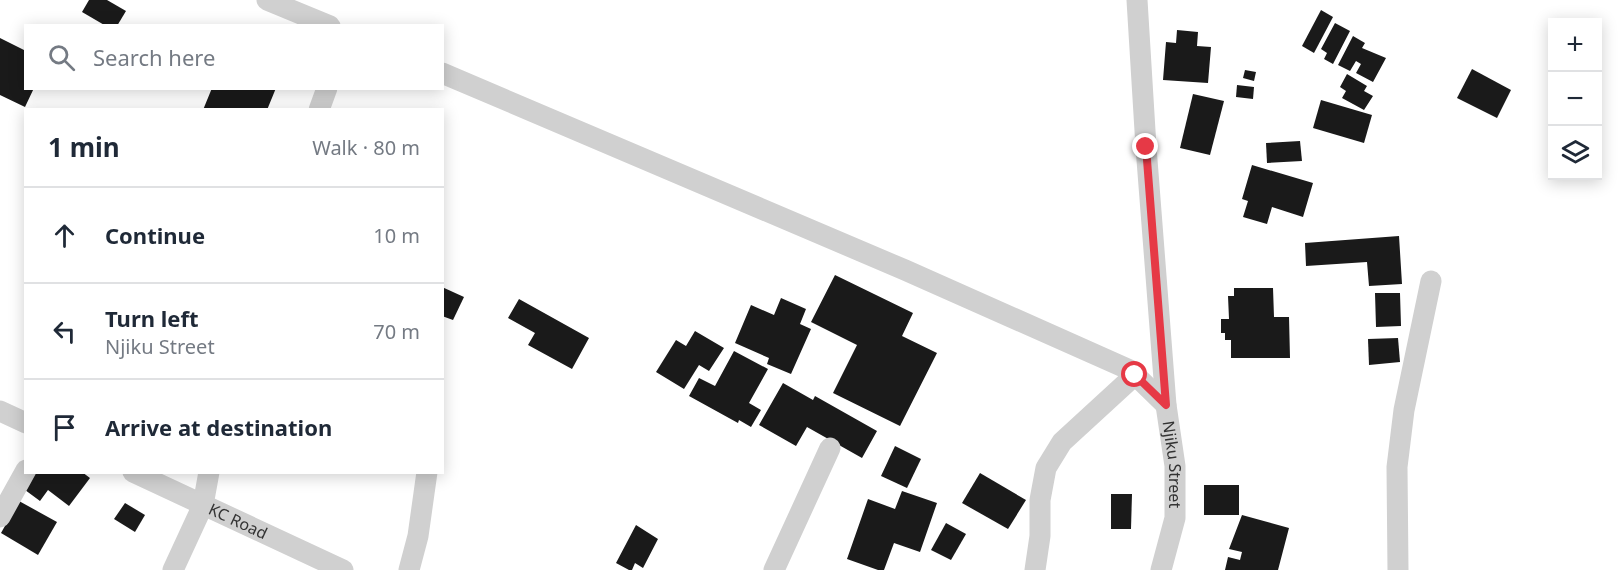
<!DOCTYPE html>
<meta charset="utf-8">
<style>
:root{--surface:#fff;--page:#f6f6f7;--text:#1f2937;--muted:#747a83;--line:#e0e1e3}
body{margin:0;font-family:"Noto Sans",sans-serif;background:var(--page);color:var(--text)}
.controls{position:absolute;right:18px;top:18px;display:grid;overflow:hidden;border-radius:0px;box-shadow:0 3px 15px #0003}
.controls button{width:54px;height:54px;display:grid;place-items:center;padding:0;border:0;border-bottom:2px solid var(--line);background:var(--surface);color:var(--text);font:30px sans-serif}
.stop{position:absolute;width:18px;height:18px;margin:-14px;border:4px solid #e63946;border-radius:50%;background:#fff}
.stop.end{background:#e63946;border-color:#fff;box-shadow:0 2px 6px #0008}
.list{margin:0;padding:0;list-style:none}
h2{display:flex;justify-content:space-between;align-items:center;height:78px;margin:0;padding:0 24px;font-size:26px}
h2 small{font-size:20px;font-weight:400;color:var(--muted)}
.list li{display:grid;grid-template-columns:39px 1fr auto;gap:18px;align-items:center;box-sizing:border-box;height:96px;padding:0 24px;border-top:2px solid var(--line)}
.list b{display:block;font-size:22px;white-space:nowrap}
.list p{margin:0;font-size:20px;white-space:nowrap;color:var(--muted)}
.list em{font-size:20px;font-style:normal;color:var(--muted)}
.icon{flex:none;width:33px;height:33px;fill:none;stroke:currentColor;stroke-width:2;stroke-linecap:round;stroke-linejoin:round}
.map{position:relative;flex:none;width:1620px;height:570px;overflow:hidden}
.search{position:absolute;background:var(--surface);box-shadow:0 3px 15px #0003;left:24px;top:24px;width:420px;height:66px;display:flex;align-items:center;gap:15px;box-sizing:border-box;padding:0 21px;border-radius:0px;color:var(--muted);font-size:22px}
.panel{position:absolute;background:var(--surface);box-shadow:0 3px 15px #0003;left:24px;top:108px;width:420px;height:366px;border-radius:0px}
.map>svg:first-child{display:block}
.building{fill:#1a1a1a}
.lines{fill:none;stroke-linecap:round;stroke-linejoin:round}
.street{stroke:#d0d0d0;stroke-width:21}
.route{stroke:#e63946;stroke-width:8}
.labels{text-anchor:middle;stroke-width:6;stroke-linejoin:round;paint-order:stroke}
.street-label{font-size:16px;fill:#333;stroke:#fff}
</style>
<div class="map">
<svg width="1620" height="570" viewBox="0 0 1620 570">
<rect width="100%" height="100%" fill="#fff"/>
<!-- building -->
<g class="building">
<path d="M89 0H107L126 11 117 26H106L82 12Z"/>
<path d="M1321 10 1333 17 1314 53 1302 46Z"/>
<path d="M1335 23 1350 31 1333 64 1324 59 1327 53 1321 49Z"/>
<path d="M1177 30 1198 32 1197 46 1211 47 1208 83 1163 80 1166 42 1176 43Z"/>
<path d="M1353 36 1365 43 1362 48 1386 58 1373 82 1356 73 1361 64 1356 61 1350 71 1338 65Z"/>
<path d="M0 38 26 51V88H34L25 107 0 95Z"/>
<path d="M1472 69 1511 90 1497 118 1457 98Z"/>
<path d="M1245 70 1256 72 1254 81 1243 78Z"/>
<path d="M1347 74 1367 86 1364 91 1373 96 1364 110 1342 98 1346 91 1340 87Z"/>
<path d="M1237 85 1254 87 1253 99 1236 97Z"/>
<path d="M212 88H276L267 110H203Z"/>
<path d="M1193 94 1224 101 1210 155 1180 148Z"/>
<path d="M1321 100 1372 115 1364 143 1313 128Z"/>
<path d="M1300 141 1302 161 1267 163 1266 143Z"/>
<path d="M1252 165 1313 183 1303 217 1272 207 1267 224 1243 217 1248 201 1242 199Z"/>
<path d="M1399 236 1402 284 1369 286 1367 262 1306 266 1305 243Z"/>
<path d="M835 275 913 313 902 336 937 353 900 426 833 393 857 345 811 322Z"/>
<path d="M442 287 464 297 453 320 442 316Z"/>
<path d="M1234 288H1273L1274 317H1289L1290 358H1231V340H1225V333H1221V319H1229L1228 296H1234Z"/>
<path d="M1375 293H1400L1401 326 1376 327Z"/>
<path d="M781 298 806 309 800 324 811 329 791 374 767 364 769 358 735 343 751 305 774 315Z"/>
<path d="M519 299 589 338 572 369 528 345 535 333 508 318Z"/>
<path d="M695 331 724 348 709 371 699 365 684 389 656 372 676 340 686 346Z"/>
<path d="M1398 338 1400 362 1369 365 1368 339Z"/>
<path d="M734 351 768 369 749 403 761 410 751 427 739 420 738 423 689 396 699 378 715 386Z"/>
<path d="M783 383 813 400 815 396 877 431 862 458 807 427 796 446 759 425Z"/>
<path d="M895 446 921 459 907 488 881 476Z"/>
<path d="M32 472H82L90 478 69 506 48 490 40 501 21 487Z"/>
<path d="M980 473 1026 500 1008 529 962 503Z"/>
<rect x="1204" y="485" width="35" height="30"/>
<path d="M902 491 937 503 920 552 894 543 884 570H878L847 559 868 499 895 509Z"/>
<path d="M1111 494H1132L1131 529H1111Z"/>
<path d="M19 501 57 522 38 555 1 533Z"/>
<path d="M125 503 145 515 135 532 114 519Z"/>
<path d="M1242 515 1289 528 1278 570H1225L1228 557 1240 560 1242 552 1229 549Z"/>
<path d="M946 523 966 534 951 560 931 550Z"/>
<path d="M636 525 658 539 643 568 635 563 632 570H629L616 563Z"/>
</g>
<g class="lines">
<!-- street -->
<g class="street">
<path d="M267 0 330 26"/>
<path id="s1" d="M1137 0 1146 147 1166 405 1175 466V518L1161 570"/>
<path d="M442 73 905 270 1130 370 1166 405"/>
<path d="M319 110 327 88"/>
<path d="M0 411 26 423"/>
<path id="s2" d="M133 472 343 570"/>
<path d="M0 517 26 470"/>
<path d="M173 570 203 505 209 472"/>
<path d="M409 570 418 536 427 472"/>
<path d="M774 570 830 448"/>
<path d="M1035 570 1040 536V500L1046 468 1062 442 1135 375"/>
<path d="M1398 570 1397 467 1404 410 1431 281"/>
</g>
</g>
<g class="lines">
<!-- route -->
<path class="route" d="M1135 375 1166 405 1146 147"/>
</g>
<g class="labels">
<!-- street labels -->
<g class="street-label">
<text dy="6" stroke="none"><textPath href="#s1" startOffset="466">Njiku Street</textPath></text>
<text dy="6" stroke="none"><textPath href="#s2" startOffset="116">KC Road</textPath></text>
</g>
</g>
</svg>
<div class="controls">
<button>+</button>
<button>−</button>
<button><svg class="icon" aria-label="layers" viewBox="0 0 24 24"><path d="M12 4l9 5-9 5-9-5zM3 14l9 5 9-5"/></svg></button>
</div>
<div class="stop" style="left:1135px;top:375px"></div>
<div class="stop end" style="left:1146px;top:147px"></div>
<div class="search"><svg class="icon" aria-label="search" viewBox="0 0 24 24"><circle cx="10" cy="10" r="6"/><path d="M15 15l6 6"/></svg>Search here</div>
<section class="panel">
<h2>1 min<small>Walk · 80 m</small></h2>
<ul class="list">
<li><svg class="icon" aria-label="ahead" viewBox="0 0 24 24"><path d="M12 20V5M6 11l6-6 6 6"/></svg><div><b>Continue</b></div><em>10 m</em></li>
<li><svg class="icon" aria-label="left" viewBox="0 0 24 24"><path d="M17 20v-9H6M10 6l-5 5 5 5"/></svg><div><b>Turn left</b><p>Njiku Street</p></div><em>70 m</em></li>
<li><svg class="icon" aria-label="arrive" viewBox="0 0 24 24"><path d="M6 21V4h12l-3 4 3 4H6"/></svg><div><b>Arrive at destination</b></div></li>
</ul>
</section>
</div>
